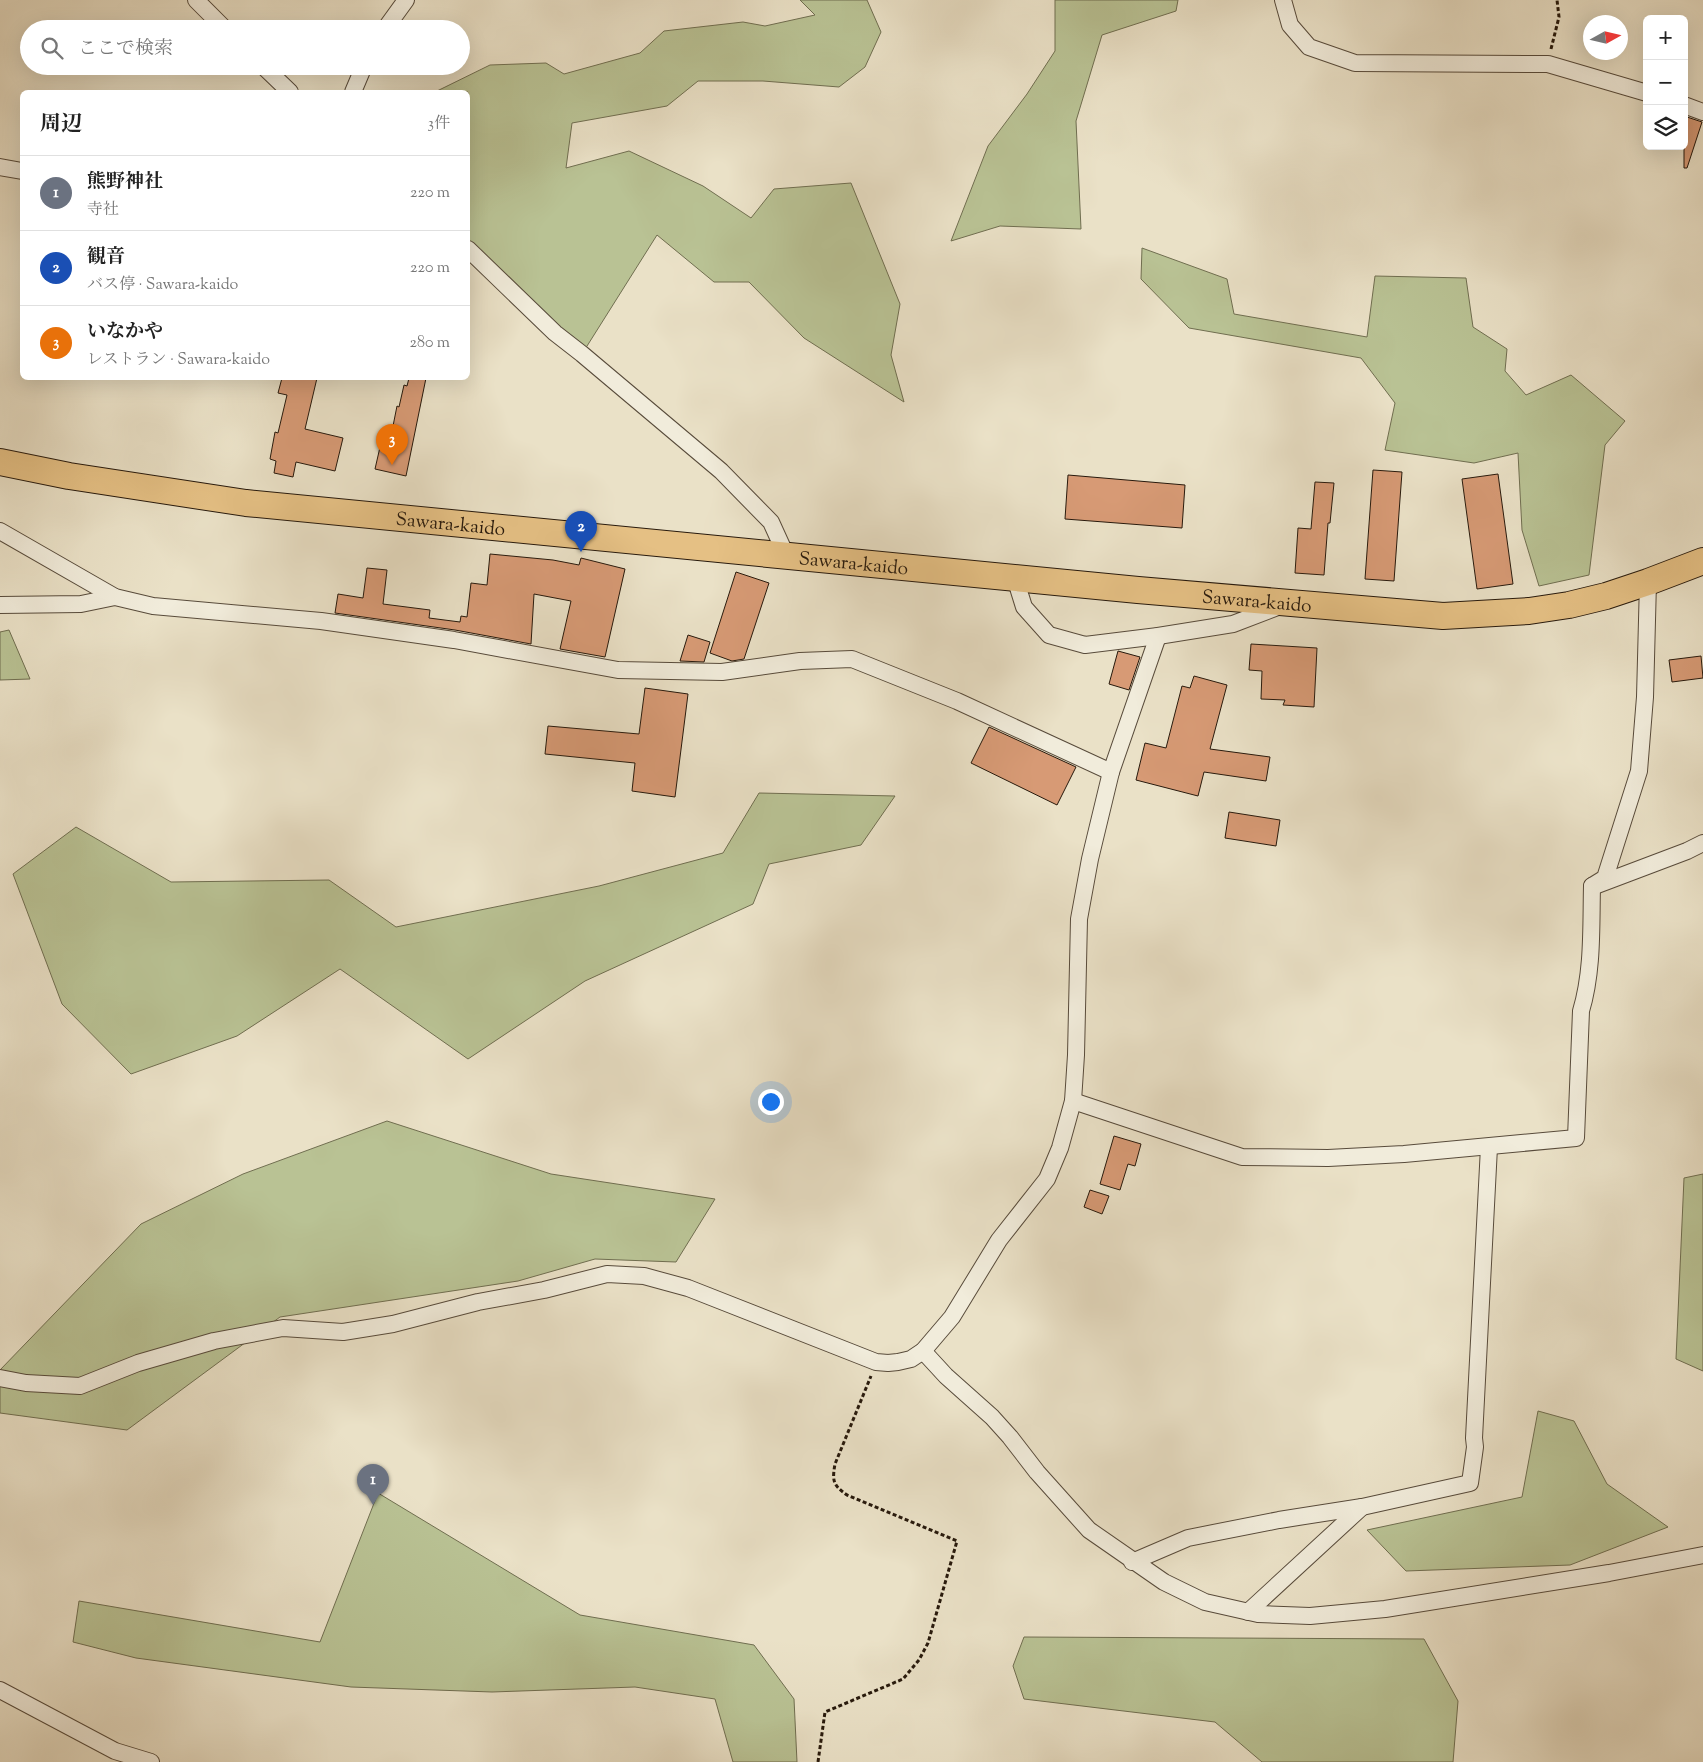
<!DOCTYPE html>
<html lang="ja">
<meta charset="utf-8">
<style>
:root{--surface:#fff;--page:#f2f2f2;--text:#222;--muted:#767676;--line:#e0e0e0;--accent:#8f2418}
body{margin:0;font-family:"Sorts Mill Goudy","Noto Serif JP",serif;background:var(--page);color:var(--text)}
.controls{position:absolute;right:15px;top:15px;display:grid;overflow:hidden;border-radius:8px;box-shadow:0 5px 20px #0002}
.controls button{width:45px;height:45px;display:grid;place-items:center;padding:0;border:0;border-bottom:1px solid var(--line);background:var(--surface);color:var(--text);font:25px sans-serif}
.compass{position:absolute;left:1583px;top:15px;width:45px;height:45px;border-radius:50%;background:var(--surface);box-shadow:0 5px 20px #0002;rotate:82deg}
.you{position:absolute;left:770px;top:1101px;width:18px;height:18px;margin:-12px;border:4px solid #fff;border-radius:50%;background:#1a73e8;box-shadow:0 0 0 8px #1a73e833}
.badge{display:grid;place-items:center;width:32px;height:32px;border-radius:50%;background:var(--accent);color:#fff;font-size:16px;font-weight:700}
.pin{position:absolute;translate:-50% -41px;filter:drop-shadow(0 1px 2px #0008)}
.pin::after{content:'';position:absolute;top:26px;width:18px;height:15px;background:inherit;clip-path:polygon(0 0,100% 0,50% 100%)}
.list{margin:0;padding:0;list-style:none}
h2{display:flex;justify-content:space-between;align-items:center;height:65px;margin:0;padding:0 20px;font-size:21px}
h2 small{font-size:16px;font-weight:400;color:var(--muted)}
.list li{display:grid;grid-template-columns:32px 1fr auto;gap:15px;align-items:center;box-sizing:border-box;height:75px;padding:0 20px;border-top:1px solid var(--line)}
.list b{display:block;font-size:19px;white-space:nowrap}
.list p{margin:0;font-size:16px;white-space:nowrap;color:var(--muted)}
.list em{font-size:16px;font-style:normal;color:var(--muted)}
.icon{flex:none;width:28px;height:28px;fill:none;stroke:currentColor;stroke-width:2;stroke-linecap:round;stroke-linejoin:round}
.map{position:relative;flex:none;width:1703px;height:1762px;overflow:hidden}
.search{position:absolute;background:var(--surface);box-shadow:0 5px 20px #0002;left:20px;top:20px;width:450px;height:55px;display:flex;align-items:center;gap:12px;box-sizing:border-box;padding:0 18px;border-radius:28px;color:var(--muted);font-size:19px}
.panel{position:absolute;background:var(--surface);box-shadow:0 5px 20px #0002;left:20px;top:90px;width:450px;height:290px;border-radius:8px}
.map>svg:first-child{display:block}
.green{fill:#b9c294;stroke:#706e50}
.building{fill:#d79a75;stroke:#27190c}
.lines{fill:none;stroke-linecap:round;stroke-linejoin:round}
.minor-casing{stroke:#584b3b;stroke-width:18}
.trunk-casing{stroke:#27190c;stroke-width:28}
.path{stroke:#27190c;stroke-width:3;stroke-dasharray:4 2.5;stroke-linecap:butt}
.minor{stroke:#f1ecdb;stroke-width:16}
.trunk{stroke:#e5c084;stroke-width:26}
.labels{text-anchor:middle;stroke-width:4;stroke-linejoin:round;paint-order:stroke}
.street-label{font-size:19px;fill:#27190c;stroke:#f1ecdb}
</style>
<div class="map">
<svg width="1703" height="1762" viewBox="0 0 1703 1762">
<rect width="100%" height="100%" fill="#eae1c7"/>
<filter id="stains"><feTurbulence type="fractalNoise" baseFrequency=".004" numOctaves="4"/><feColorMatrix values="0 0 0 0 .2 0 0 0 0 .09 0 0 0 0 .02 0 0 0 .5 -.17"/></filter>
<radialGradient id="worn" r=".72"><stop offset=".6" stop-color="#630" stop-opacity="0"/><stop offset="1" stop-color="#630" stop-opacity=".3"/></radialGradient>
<!-- green -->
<g class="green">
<path d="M800 0H867L881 32 865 67 839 87 763 81H698L667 106 572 123 566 168 629 151 703 186 751 218 774 189 851 183 900 304 891 355 904 402 804 338 749 282H714L657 235 582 354 468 249V92H435L490 65 546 63 564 74 640 53 664 31 743 22 765 26 815 15Z"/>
<path d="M1055 0H1178L1176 11 1102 35 1076 121 1081 229 1000 226 951 241 988 146 1027 94 1055 51Z"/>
<path d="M1142 248 1227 279 1234 314 1367 337 1375 276 1466 278 1473 327 1507 349 1505 371 1526 395 1571 375 1625 421 1605 445 1589 575 1539 586 1522 530 1518 453 1474 463 1385 450 1395 403 1361 358 1189 328 1141 279Z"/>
<path d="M9 630 30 679 0 680V632Z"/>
<path d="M759 793 895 796 861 845 769 864 753 904 585 981 468 1059 340 969 237 1036 131 1074 62 1004 13 874 76 827 171 882 329 880 396 927 599 886 723 853Z"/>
<path d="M387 1121 551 1174 715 1199 676 1262 595 1259 518 1281 280 1317 127 1430 0 1413V1370L141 1224 243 1174Z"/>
<path d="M1703 1174V1371L1676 1359 1684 1178Z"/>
<path d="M1538 1411 1574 1421 1607 1484 1668 1527 1570 1565 1406 1571 1367 1530 1522 1497Z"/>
<path d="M378 1493 580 1615 754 1645 794 1699 797 1762H733L715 1699 635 1687 492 1692 351 1687 136 1658 73 1642 79 1601 320 1642Z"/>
<path d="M1024 1637 1424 1639 1458 1701 1453 1762H1262L1215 1722 1024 1699 1013 1666Z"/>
</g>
<!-- building -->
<g class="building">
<path d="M1684 116 1702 122 1687 168H1684Z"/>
<path d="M282 378H317L305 429 343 438 335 471 296 462 293 477 274 473 276 461 270 459 275 432 278 433 287 395 278 393Z"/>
<path d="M409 378H426L406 476 375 469 383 434 391 436 397 406 399 407 404 385 407 386Z"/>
<path d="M1373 470 1402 472 1394 581 1365 579Z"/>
<path d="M1498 474 1513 584 1477 589 1462 479Z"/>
<path d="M1068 475 1185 485 1182 528 1065 519Z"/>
<path d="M1315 482 1334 483 1330 523H1328L1324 575 1295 573 1298 528 1311 529Z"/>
<path d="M490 554 553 560 579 565 581 558 625 569 605 657 560 649 571 601 534 594 531 644 455 630 335 613 338 594 363 598 367 568 387 570 383 604 430 610 429 618 460 622 461 616 467 617 471 583 487 585Z"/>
<path d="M736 572 769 583 744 659 732 661 710 653Z"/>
<path d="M688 635 710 642 704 662 680 661Z"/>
<path d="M1251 644 1317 648 1314 707 1283 705 1285 700 1261 699 1262 671 1249 670Z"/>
<path d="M1118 651 1140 657 1129 690 1109 684Z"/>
<path d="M1701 656 1703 678 1672 682 1669 660Z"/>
<path d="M1194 676 1227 685 1210 749 1270 757 1266 781 1204 772 1198 796 1136 780 1145 743 1166 748 1182 686 1190 688Z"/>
<path d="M645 688 688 694 675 797 632 791 635 763 545 754 548 726 639 734Z"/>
<path d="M989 727 1076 767 1057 805 971 763Z"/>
<path d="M1229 812 1280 820 1276 846 1225 838Z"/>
<path d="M1114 1136 1141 1144 1135 1166 1128 1164 1120 1190 1100 1184Z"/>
<path d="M1090 1190 1109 1196 1102 1214 1084 1207Z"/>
</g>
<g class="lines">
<!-- minor casing -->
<g class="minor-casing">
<g id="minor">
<path d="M196 0 225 29"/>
<path d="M1283 0 1290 25 1309 47 1355 63 1548 64 1647 93"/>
<path d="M385 29 406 0"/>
<path d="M263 66 290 92"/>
<path d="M353 92 364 66"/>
<path d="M1684 105 1703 112"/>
<path d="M0 167 22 171"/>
<path d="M468 249 555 333 582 354 721 471 771 522 786 555"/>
<path d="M0 531 115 597 153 606 321 621 454 640 618 670 722 672 800 661 852 659 957 701 1111 772"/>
<path d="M1015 578 1024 607 1049 635 1085 645 1158 636 1233 624 1280 606"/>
<path d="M0 605 81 604 115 597"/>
<path d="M1597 885 1687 851 1703 843"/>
<path d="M1592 886 1605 878 1639 771 1645 697 1648 582"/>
<path d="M1073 1101 1242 1157 1328 1158 1404 1154 1576 1138 1581 1011C1593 971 1591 928 1592 886"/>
<path d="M923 1351 946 1376 992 1417 1010 1437 1037 1472 1089 1530 1164 1582 1205 1602 1258 1614 1310 1616 1385 1609 1609 1573 1703 1555"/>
<path d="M0 1378 26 1383 80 1386 138 1363 214 1341 283 1328 343 1332 393 1324 478 1302 544 1290 607 1274 644 1276 688 1288 876 1362 888 1363 898 1362 911 1359 923 1351 952 1317 999 1240 1047 1179 1060 1148 1073 1101 1076 1055 1079 919 1090 859 1111 772 1158 636"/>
<path d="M1132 1562 1188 1538 1279 1520 1362 1507 1470 1483 1475 1447 1474 1438 1489 1147"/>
<path d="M1248 1612 1362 1507"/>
<path d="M0 1690 115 1751 151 1762"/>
</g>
</g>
<!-- trunk casing -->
<g class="trunk-casing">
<g id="trunk">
<path id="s1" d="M0 462 69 476 246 503 1138 590 1443 616 1529 611 1569 605 1606 596 1648 582 1703 561"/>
</g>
</g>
<!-- path -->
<g class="path">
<path d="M1551 49 1559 17 1557 0"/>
<path d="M818 1762 825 1712 903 1679 919 1660 928 1643 957 1541 847 1495C833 1485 832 1481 835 1464L871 1376"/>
</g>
<!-- minor -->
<use href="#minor" class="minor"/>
<!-- trunk -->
<use href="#trunk" class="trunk"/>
</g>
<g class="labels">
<!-- street labels -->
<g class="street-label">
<text dy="7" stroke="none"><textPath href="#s1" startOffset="455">Sawara-kaido</textPath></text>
<text dy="7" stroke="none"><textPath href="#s1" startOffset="860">Sawara-kaido</textPath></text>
<text dy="7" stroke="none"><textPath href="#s1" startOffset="1265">Sawara-kaido</textPath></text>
</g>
</g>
<rect width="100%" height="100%" filter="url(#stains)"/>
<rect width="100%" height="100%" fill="url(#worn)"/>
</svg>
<div class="controls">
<button>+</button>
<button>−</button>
<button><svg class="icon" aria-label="layers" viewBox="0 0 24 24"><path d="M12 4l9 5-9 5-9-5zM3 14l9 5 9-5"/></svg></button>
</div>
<svg class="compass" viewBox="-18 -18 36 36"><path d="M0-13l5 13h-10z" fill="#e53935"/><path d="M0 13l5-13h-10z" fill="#767676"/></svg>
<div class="you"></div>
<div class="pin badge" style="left:373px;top:1505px;background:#6b7280">1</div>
<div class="pin badge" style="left:581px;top:552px;background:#1a4fb4">2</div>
<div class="pin badge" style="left:392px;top:465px;background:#e8710a">3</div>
<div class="search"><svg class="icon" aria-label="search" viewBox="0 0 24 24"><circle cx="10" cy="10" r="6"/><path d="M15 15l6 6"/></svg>ここで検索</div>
<section class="panel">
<h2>周辺<small>3件</small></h2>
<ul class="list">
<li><span class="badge" style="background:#6b7280">1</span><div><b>熊野神社</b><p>寺社</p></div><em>220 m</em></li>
<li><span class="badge" style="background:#1a4fb4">2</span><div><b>観音</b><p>バス停 · Sawara-kaido</p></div><em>220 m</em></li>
<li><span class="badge" style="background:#e8710a">3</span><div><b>いなかや</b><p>レストラン · Sawara-kaido</p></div><em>280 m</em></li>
</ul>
</section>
</div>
